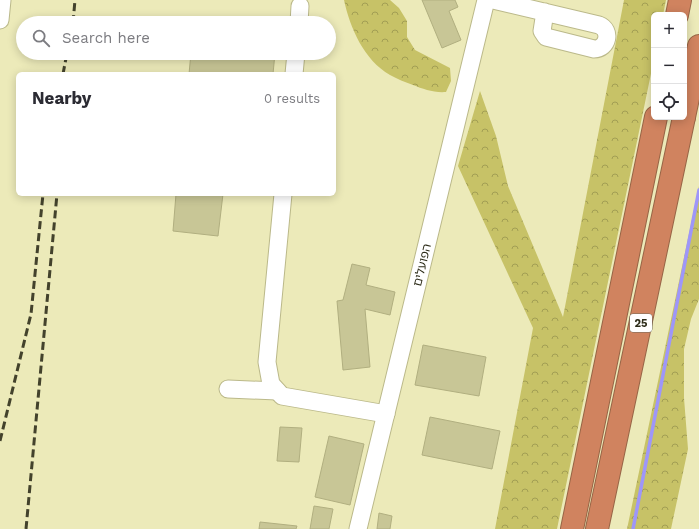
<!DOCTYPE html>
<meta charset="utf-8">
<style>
:root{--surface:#fff;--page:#f2f2f3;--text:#2b2b33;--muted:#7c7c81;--line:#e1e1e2}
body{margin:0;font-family:"Work Sans","Noto Sans Hebrew",sans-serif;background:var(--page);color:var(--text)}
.controls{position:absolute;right:12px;top:12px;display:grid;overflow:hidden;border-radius:6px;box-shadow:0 2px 10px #0003}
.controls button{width:36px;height:36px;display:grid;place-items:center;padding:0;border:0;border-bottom:1px solid var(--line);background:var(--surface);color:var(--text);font:20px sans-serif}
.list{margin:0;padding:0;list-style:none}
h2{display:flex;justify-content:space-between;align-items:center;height:52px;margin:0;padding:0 16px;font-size:17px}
h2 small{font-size:13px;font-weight:400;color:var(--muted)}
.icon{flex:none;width:22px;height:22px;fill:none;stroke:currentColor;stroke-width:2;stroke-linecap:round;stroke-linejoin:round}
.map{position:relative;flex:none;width:699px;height:529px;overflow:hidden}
.search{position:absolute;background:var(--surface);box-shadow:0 2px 10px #0003;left:16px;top:16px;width:320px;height:44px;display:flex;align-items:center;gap:10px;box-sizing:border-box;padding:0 14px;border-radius:22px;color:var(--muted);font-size:15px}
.panel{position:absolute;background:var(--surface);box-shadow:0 2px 10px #0003;left:16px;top:72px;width:320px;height:124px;border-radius:6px}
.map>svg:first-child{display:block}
.forest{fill:url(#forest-crowns)}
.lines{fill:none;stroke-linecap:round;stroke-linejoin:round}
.stream{stroke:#9e96f9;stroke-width:3.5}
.building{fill:#c8c696;stroke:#b1af80}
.minor-casing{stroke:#bbb98a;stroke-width:19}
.highway-casing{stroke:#976546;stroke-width:24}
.minor{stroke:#fff;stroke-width:17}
.highway{stroke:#d0835f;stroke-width:22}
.rail{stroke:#43422c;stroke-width:3;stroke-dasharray:8 4;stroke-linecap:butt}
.labels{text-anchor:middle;stroke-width:3.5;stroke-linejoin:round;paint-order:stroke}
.shield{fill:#fff;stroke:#6c6b5e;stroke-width:1}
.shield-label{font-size:11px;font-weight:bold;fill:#2d2c19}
.street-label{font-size:12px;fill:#2d2c19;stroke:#fff}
</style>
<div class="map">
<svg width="699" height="529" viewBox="0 0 699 529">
<defs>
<pattern id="forest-crowns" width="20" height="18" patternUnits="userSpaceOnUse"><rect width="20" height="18" fill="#c7c267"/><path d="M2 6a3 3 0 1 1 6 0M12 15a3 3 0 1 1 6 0" fill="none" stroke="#a29e54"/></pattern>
</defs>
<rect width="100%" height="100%" fill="#eceab9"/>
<!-- forest -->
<g class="forest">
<path d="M344 0H390L399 8 407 21V37L415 50 450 68 451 81 446 92C434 93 423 89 413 85 405 82 397 79 390 75 364 60 350 28 344 0Z"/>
<path d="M624 0H666L663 15H654V59L557 529H495L533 328 458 166 480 91 496 136 508 186 563 317Z"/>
<path d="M699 186V299L691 319 684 349V398L688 449 671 529H627Z"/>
</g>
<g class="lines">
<!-- stream -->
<path class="stream" d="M633 529 699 190"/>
</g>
<!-- building -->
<g class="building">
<path d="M422 0H455L458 7 449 11 461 40 442 48Z"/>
<path d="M191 53H275L273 74H189Z"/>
<path d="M176 194H223L218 236 173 231Z"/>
<path d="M352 264 370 268 366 285 395 292 390 315 365 309 370 367 343 370 337 301 343 300Z"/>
<path d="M423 345 486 357 479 396 415 385Z"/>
<path d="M430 417 500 431 492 469 422 455Z"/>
<path d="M280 427 302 428 299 462 277 461Z"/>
<path d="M329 436 364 444 350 505 315 497Z"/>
<path d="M314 506 333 509 329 529H310Z"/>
<path d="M379 513 392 516 390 529H377Z"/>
<path d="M260 522 297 526 296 529H259Z"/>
</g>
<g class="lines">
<!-- minor casing -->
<g class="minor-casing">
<g id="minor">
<path d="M493 0 599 25C612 30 608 49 594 49L546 37 542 31 545 12"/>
<path d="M0 20 2 0"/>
<path d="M299 23 300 6"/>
<path d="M294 74 296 53"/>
<path d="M283 194 267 362 271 384 282 396 386 414"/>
<path d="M228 389 277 391"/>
<path d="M358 529 486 0"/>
</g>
</g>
<!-- highway casing -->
<g class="highway-casing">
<g id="highway">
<path d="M677 15 680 0"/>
<path d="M684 117 699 46"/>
<path d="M572 529 656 117"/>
<path d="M597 529 684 117"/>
</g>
</g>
<!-- minor -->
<use href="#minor" class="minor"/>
<!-- highway -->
<use href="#highway" class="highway"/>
<!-- rail -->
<g class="rail">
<path d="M73 23 75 0"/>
<path d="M63 74 67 53"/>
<path d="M0 441 31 314 43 194"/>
<path d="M26 529 57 194"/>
</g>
</g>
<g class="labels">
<!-- shield labels -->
<rect class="shield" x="630" y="314" width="22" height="18" rx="3"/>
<g class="shield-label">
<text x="641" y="327">25</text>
</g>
<!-- street labels -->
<g class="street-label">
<text transform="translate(422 265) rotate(-76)" y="4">הפועלים</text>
</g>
</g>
</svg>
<div class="controls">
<button>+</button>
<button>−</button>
<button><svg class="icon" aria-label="locate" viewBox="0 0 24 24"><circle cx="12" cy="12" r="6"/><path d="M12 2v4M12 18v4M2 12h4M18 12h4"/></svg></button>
</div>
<div class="search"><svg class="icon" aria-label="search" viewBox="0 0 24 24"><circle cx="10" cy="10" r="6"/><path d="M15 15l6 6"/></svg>Search here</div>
<section class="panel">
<h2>Nearby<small>0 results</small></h2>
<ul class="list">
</ul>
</section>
</div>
